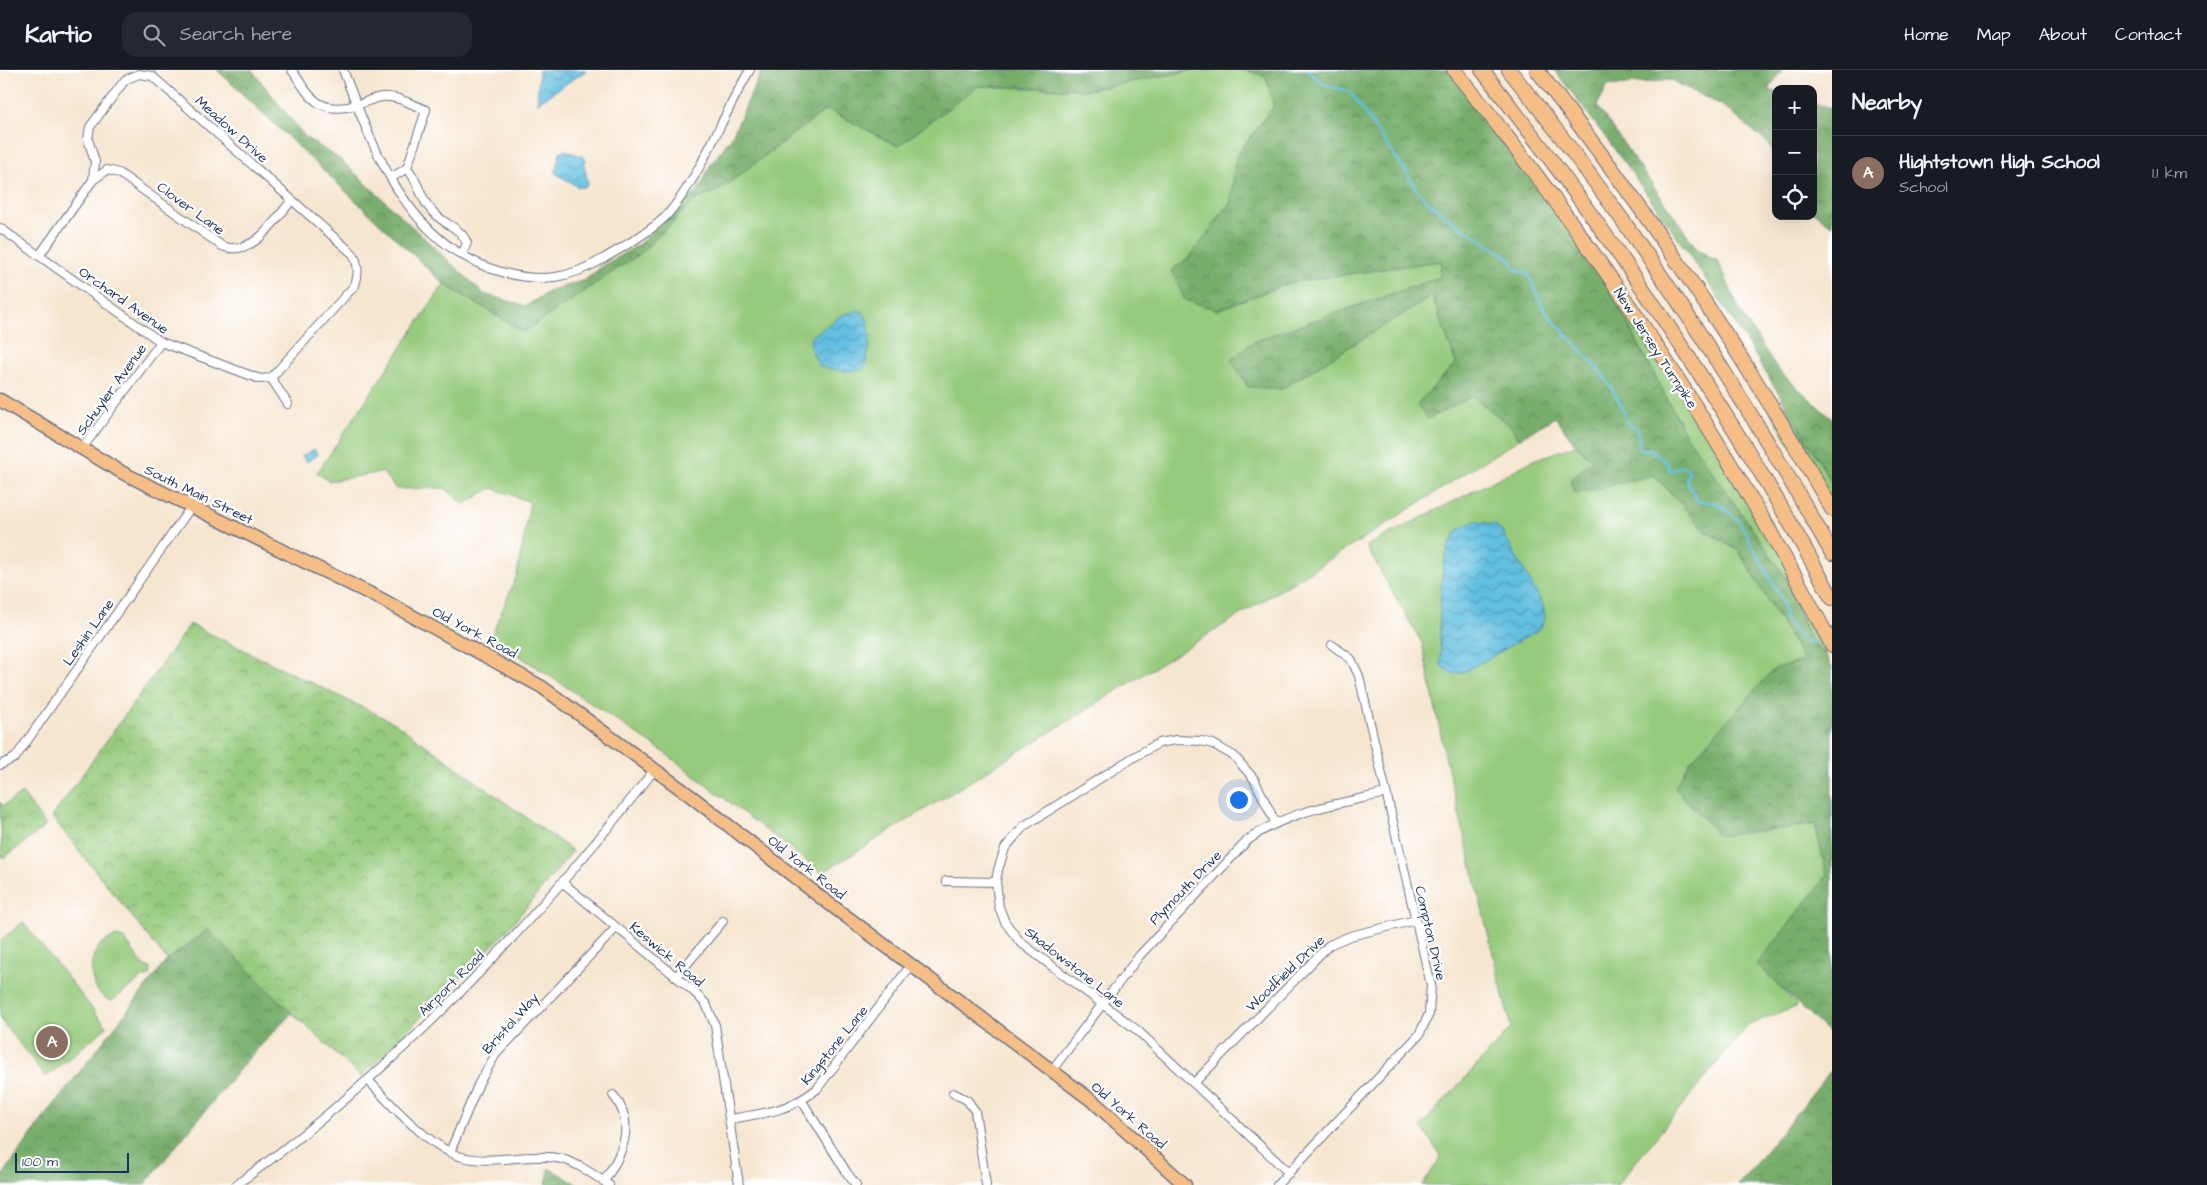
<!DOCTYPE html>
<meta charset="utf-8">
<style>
:root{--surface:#171b24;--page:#242831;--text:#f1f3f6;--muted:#9ea1a6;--line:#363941;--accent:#1a73e8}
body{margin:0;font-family:"Architects Daughter",sans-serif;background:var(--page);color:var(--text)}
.controls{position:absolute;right:15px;top:15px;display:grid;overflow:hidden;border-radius:10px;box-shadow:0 5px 20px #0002}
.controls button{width:45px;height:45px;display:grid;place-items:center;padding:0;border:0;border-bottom:1px solid var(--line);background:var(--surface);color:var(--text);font:25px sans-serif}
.scale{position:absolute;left:15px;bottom:12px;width:114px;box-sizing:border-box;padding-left:5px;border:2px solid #1b2f5e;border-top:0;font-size:14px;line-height:18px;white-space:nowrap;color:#1b2f5e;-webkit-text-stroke:4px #fff;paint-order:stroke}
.you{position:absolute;left:1238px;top:729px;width:18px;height:18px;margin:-12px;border:4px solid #fff;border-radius:50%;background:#1a73e8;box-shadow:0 0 0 8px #1a73e833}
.badge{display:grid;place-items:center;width:32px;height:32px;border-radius:50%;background:var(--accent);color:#fff;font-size:16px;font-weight:700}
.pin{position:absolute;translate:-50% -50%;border:2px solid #fff;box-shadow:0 1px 5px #0006}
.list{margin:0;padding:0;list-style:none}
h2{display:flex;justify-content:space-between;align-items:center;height:65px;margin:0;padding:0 20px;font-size:21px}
h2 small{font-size:16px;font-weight:400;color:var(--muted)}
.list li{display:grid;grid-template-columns:32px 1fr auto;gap:15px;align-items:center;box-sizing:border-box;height:75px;padding:0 20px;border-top:1px solid var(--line)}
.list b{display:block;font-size:19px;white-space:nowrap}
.list p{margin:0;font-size:16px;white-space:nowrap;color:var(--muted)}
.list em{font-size:16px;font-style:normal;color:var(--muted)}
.icon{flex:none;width:28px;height:28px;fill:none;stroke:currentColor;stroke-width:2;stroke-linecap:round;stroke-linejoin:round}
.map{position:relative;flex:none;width:1832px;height:1115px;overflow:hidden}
header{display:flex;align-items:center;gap:30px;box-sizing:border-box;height:70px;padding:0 25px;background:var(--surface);border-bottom:1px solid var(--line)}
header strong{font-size:24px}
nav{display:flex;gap:28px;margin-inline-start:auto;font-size:18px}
.search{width:350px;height:45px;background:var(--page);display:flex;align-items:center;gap:12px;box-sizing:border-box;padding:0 18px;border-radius:15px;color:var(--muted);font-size:19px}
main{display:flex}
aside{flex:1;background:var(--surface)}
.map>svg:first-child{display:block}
.grass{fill:#96ca7c;stroke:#587c6d}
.forest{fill:url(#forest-crowns);stroke:#4a6e65}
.park{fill:url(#park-crowns);stroke:#587c6d}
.water{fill:url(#water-waves);stroke:#3e779f}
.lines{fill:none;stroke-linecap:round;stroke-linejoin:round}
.stream{stroke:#62bfe0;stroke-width:2.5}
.street-casing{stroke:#686f86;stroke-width:10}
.primary-casing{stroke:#686f86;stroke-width:15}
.highway-casing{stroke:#686f86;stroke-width:16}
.street{stroke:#fff;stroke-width:8}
.primary{stroke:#f6be87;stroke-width:12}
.highway{stroke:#f6be87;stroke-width:14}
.labels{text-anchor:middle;stroke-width:4.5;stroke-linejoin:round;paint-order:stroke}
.street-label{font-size:14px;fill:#1b2f5e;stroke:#fff}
</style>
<header>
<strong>Kartio</strong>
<div class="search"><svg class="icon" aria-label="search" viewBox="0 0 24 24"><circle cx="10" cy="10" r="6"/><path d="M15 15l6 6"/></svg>Search here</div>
<nav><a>Home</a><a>Map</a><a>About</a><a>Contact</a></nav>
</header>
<main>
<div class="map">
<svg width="1832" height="1115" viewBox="0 0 1832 1115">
<defs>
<pattern id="forest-crowns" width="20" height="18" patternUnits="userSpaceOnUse" patternTransform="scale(1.25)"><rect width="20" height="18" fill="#78ae6c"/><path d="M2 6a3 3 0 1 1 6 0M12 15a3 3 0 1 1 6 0" fill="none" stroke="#628e5c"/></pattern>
<pattern id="park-crowns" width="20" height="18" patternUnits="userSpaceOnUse" patternTransform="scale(1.25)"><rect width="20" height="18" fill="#96ca7c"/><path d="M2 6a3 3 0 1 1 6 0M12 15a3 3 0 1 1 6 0" fill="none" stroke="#7aa469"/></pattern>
<pattern id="water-waves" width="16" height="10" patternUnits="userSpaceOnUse" patternTransform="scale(1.25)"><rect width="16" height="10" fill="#62bfe0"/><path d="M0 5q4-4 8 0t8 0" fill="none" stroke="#509cb9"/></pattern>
</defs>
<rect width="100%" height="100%" fill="#fff"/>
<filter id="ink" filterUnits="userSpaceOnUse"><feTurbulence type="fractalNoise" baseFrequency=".02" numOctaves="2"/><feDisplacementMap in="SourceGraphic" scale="10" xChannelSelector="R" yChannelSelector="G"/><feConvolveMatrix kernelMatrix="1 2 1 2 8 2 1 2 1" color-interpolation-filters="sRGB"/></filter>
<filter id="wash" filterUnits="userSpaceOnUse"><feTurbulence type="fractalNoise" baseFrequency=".0096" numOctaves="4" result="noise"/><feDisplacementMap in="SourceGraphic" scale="20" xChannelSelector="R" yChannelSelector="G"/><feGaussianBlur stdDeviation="1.12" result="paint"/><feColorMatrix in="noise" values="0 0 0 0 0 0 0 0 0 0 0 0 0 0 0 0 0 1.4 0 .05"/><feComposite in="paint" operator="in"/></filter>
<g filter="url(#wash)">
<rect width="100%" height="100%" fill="#f6e6d0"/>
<!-- grass -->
<g class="grass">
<path d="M1193 0H1246L1266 7 1274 36 1236 86 1231 131 1190 187 1172 201 1217 240 1292 212 1441 191 1440 207 1252 272 1281 319 1432 226 1456 293 1417 334 1428 349 1472 325 1512 357 1519 369 1358 472 822 803 661 680 491 567 517 505 530 432 492 418 464 434 445 418 396 419 382 402 329 411 317 403 444 214 524 262 642 182 695 130 719 120 827 39 898 76 978 16 1088 20Z"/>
<path d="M1597 195 1768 447 1826 585 1809 568 1785 506 1685 363Z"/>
<path d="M1754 314 1789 339 1832 413V445Z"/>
<path d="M1576 375 1592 390 1570 410 1577 423 1654 405 1707 462 1739 481 1804 591 1779 760 1815 754 1827 806 1758 894 1798 936 1749 954 1617 1115H1422L1441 1087 1421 1056 1511 958 1446 690 1422 573 1366 476 1536 389Z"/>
<path d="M23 852 107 957 46 1007 0 949V871Z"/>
<path d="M117 866 124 868 144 896 151 898 150 906 142 908 112 931C90 925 85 892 100 875 104 871 111 868 117 866Z"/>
</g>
<!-- forest -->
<g class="forest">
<path d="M217 0H252L305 67 341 90 484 224 526 236 551 220 585 210 604 195 638 175 699 119 711 94 731 68 762 0H1193L1088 20 978 16 898 76 827 39 719 120 695 130 642 182 524 262 444 214Z"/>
<path d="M1246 0H1459L1597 196 1685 363 1785 506 1809 568 1826 585 1832 598V971L1830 964 1757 894 1827 806 1815 754 1719 766 1675 718 1688 694 1775 598 1804 591 1739 481 1707 462 1654 405 1576 424 1570 410 1592 390 1576 375 1555 347 1519 369 1512 357 1472 326 1428 349 1417 334 1456 293 1432 226 1281 319 1248 317 1231 290 1252 272 1440 207 1441 191 1292 212 1217 240 1185 230 1171 201 1190 187 1231 131 1236 86 1274 37 1266 7Z"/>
<path d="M1554 0H1782L1768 20 1776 22V88L1769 74 1723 36 1670 10 1607 16 1597 36 1698 180 1718 191 1741 243 1779 301 1832 349V413C1749 269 1657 131 1554 0Z"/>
<path d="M1813 33 1832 38V155L1813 142Z"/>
<path d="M208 860 292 943 248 989 144 1115H0V1109L39 1054 167 890Z"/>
<path d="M1832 1000V1115H1738Z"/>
<path d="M549 1098 578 1115H546Z"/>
</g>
<!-- park -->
<g class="park">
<path d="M190 554 395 653 573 781 505 863 361 1007 292 943 208 860 167 890 52 747Z"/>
<path d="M22 723 45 754 44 758 5 787H2L0 732 3 736Z"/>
</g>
<!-- water -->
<g class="water">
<path d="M539 0H587L537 33Z"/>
<path d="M565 80 583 87 586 90 584 95 588 114 584 117H578L555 103 560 82Z"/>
<path d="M861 240C875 255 870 283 863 300L842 301 820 297 812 282 810 268 842 245Z"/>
<path d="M314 379 318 385 306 392 302 386Z"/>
<path d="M1475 451 1496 455 1503 463 1543 535 1545 547 1540 559 1464 602 1453 604 1441 596C1440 565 1436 492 1454 466 1459 458 1466 455 1475 451Z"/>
</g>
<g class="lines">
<!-- stream -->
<path class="stream" d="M1308 0 1321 13 1350 22 1407 103C1417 135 1481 168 1509 188L1516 200 1527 203C1535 215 1538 233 1548 244 1580 282 1613 305 1628 354L1637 358 1640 380 1650 379 1667 393 1670 401 1683 396 1689 401 1686 409 1697 431 1718 433 1739 451 1783 532 1784 549 1805 572H1816"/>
</g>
</g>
<g filter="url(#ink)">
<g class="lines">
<!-- street casing -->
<g class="street-casing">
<g id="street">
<path d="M292 0C310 28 319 45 356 35 364 33 373 28 382 27 396 25 413 35 426 40L407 98 391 108"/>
<path d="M343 0C375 83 409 178 505 203 543 213 570 208 603 189 621 178 655 159 668 144 704 101 721 47 750 0"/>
<path d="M407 98C419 111 420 130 433 142 444 155 461 157 467 173L462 184"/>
<path d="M93 110 107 100 119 103 222 176C253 188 274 151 292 130"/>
<path d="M0 158 161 272 260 309 271 308"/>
<path d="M39 186 93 110 95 92 88 69 90 57 125 10 139 4 152 6 353 184C359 195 359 204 355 215L271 308"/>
<path d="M271 308 288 334"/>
<path d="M81 380 161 272"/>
<path d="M0 695 15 688 191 437"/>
<path d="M1275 752 1254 709 1234 686 1213 674 1201 671 1176 670 1159 673 1134 687 1024 756 1005 778 998 800 996 812 999 837 1005 852 1020 872 1137 960 1289 1103"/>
<path d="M946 811 996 812"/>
<path d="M562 812 692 920 706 934 715 955 739 1115"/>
<path d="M676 907 723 851"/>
<path d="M1052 1000 1140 885 1247 771C1287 740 1339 734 1386 723"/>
<path d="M368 1010C390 1034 432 1079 462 1087 495 1095 530 1082 562 1089 579 1094 594 1105 609 1115"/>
<path d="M1194 1013 1329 875 1350 866 1416 850"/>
<path d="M953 1023 967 1030 975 1041 986 1115"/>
<path d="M802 1031 847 1103 856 1115"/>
<path d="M729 1049C762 1044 790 1041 817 1019L911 895"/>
<path d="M450 1082 479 1013 496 984 616 858"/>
<path d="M604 1111C622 1085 637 1054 613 1025"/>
<path d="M236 1115C398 999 533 855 655 699"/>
<path d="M1277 1115 1419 965 1429 944 1431 915 1359 606 1351 589 1332 575"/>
</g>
</g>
<!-- primary casing -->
<g class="primary-casing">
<path id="primary" d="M0 330 123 403 381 529 542 617 692 727 819 826 1095 1033 1185 1115"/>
</g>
<!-- highway casing -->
<g class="highway-casing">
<g id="highway">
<path d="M1454 0C1599 178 1725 371 1832 575"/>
<path d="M1482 0C1613 166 1731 341 1832 528"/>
<path d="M1509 0C1631 151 1737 314 1832 483"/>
<path d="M1537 0C1646 139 1745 286 1832 439"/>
</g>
</g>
<!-- street -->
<use href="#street" class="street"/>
<!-- primary -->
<use href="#primary" class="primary"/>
<!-- highway -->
<use href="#highway" class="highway"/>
</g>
</g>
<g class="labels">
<!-- street labels -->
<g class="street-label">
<text transform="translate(232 59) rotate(42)" y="5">Meadow Drive</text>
<text transform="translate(191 138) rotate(36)" y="5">Clover Lane</text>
<text transform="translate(124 230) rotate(35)" y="5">Orchard Avenue</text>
<text transform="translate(1656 278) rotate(57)" y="5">New Jersey Turnpike</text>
<text transform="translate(111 319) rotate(-54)" y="5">Schuyler Avenue</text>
<text transform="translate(199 424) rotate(26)" y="5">South Main Street</text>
<text transform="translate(88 562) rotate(-55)" y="5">Leshin Lane</text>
<text transform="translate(475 562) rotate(28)" y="5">Old York Road</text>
<text transform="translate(807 797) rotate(38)" y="5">Old York Road</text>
<text transform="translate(1185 817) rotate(-46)" y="5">Plymouth Drive</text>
<text transform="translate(1431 863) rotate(77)" y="5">Compton Drive</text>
<text transform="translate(667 884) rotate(40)" y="5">Keswick Road</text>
<text transform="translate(1075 897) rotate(38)" y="5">Shadowstone Lane</text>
<text transform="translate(1285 903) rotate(-44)" y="5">Woodfield Drive</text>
<text transform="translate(451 913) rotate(-45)" y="5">Airport Road</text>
<text transform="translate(510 953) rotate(-48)" y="5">Bristol Way</text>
<text transform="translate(834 975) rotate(-51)" y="5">Kingstone Lane</text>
<text transform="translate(1129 1045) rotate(41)" y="5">Old York Road</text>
</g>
</g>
</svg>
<div class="controls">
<button>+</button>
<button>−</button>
<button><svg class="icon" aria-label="locate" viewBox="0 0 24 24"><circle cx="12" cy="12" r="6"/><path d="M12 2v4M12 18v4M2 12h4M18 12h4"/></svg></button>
</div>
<div class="scale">100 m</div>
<div class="you"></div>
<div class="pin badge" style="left:52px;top:972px;background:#8d6e63">A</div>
</div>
<aside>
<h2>Nearby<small></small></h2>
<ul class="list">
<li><span class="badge" style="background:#8d6e63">A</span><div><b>Hightstown High School</b><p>School</p></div><em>1.1 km</em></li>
</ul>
</aside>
</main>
